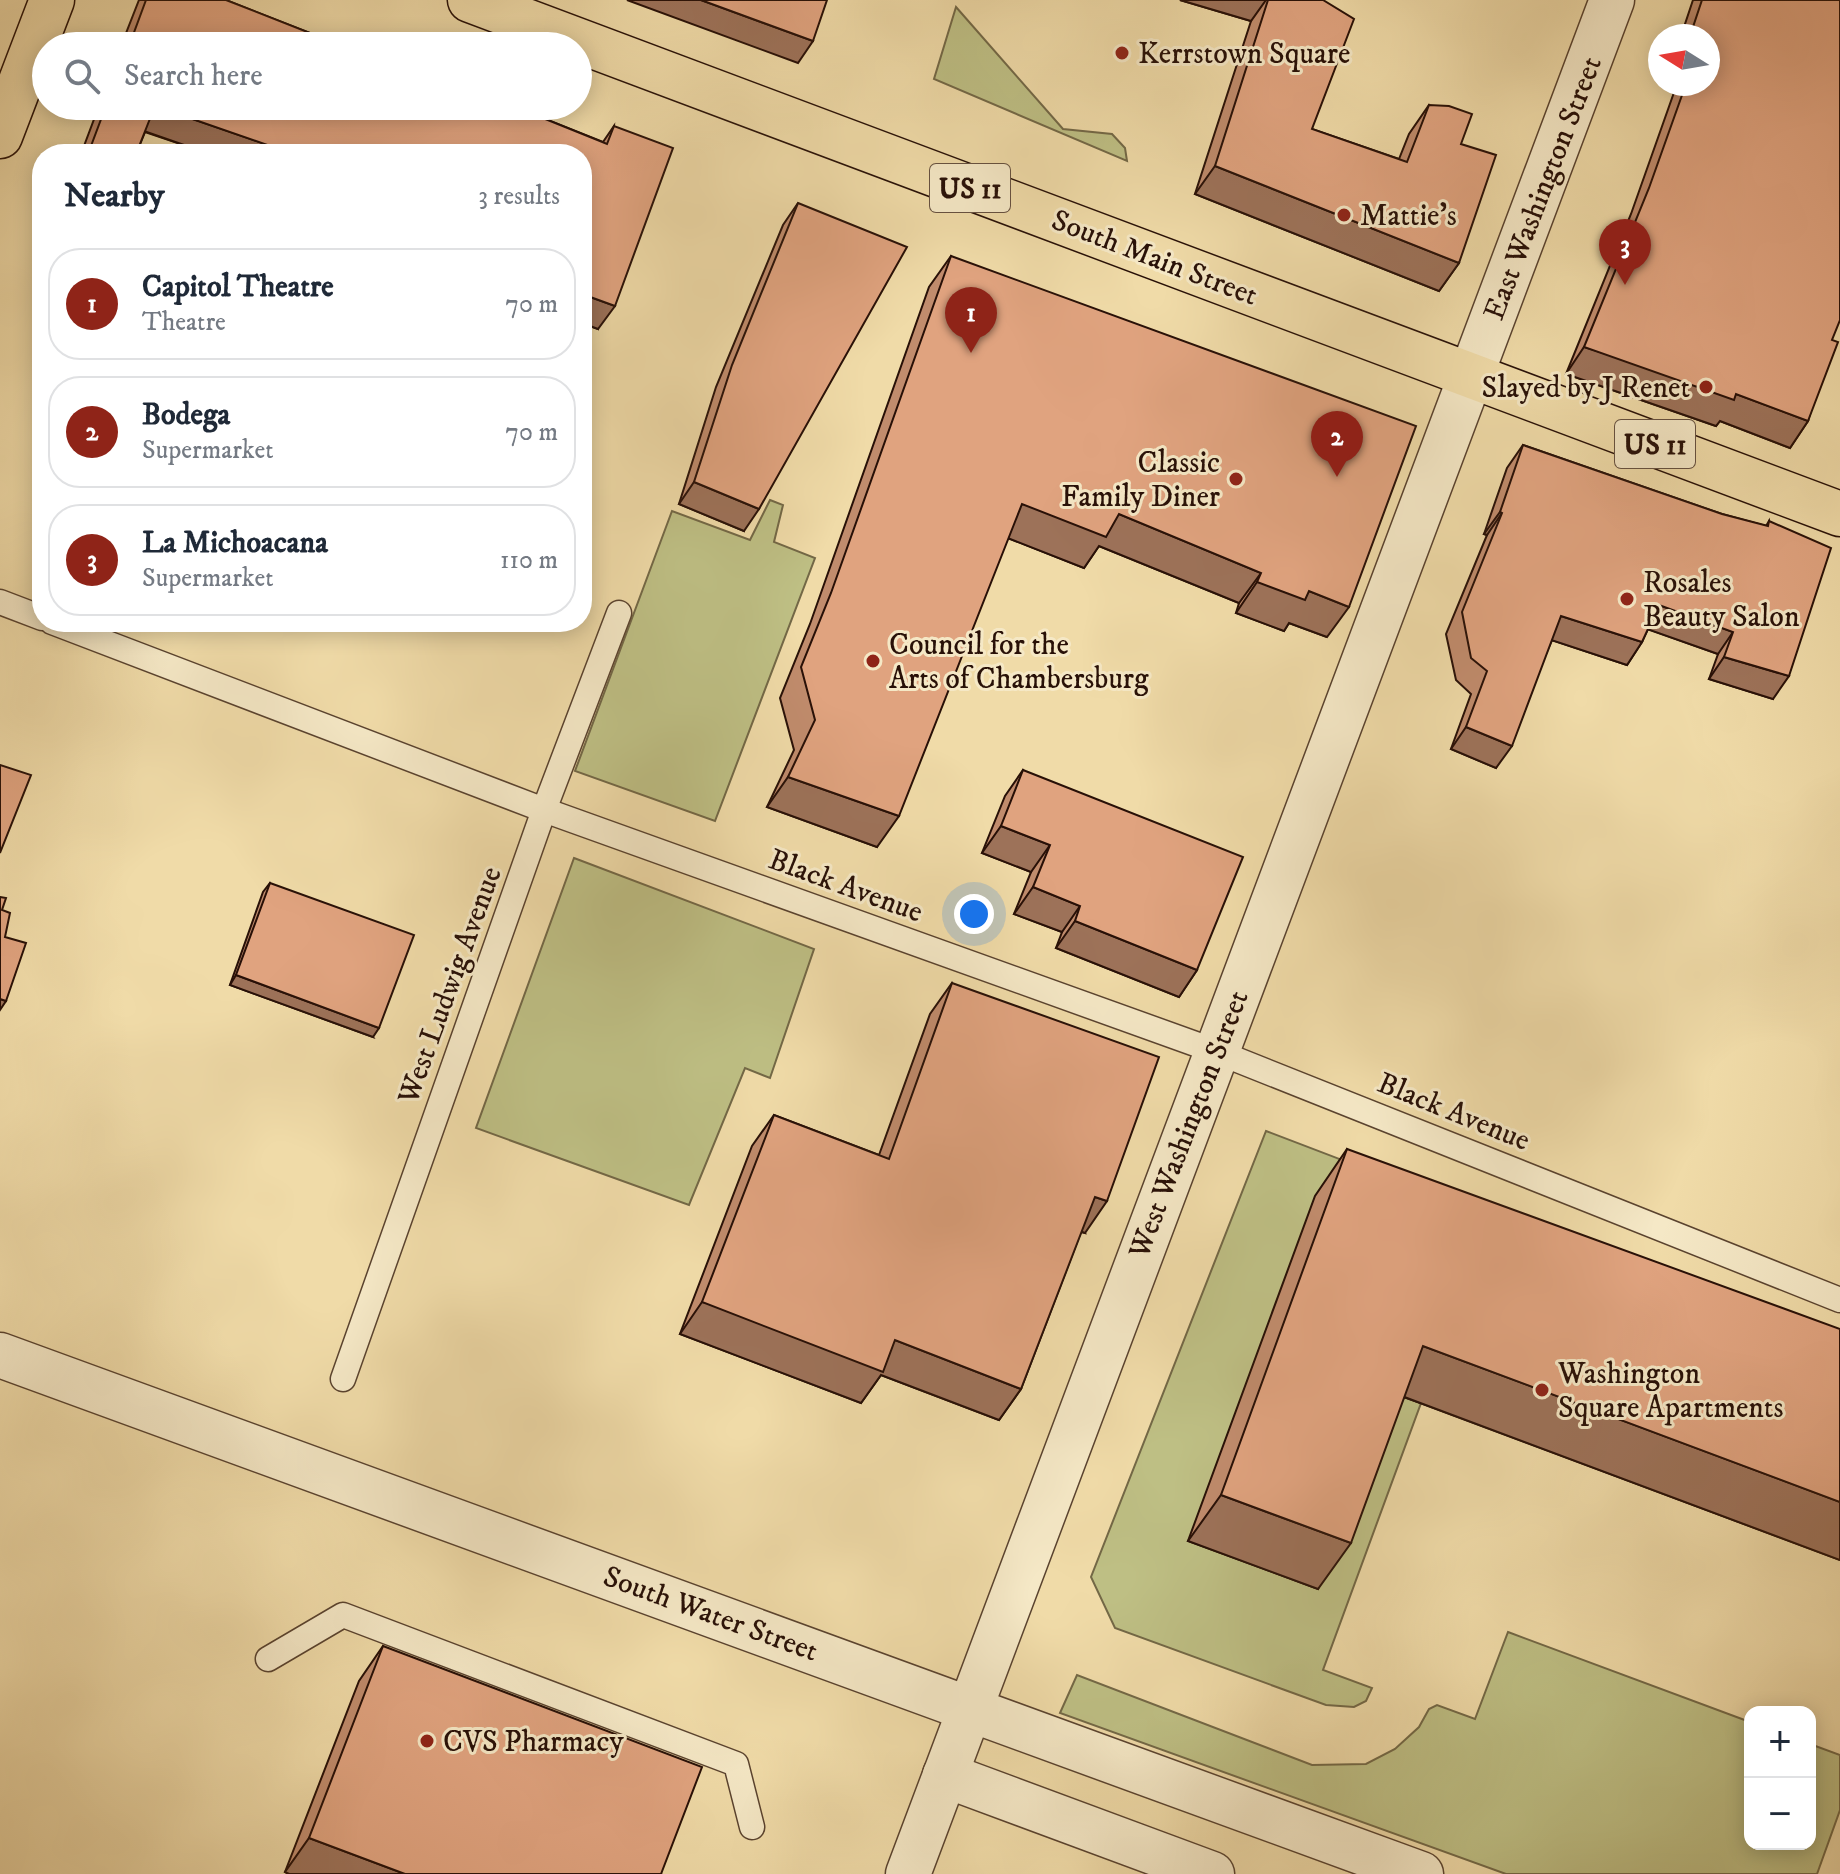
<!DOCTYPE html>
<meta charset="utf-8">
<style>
:root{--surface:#fff;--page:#f6f6f7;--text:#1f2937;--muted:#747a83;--line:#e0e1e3;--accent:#8f2418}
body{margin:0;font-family:"IM FELL DW Pica",serif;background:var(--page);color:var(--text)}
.controls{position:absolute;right:24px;bottom:24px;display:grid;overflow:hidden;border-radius:16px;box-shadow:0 4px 20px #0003}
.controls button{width:72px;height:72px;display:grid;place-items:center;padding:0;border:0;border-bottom:2px solid var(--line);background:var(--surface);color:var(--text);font:40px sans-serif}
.compass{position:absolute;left:1648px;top:24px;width:72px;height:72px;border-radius:50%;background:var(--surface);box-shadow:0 4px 20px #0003;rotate:281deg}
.you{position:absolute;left:974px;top:914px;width:28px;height:28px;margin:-20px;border:6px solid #fff;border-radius:50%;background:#1a73e8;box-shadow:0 0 0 12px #1a73e833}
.badge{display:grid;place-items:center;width:52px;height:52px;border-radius:50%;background:var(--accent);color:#fff;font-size:26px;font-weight:700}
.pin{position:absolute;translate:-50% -66px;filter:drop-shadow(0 2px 4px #0008)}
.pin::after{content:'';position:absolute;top:42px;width:28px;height:24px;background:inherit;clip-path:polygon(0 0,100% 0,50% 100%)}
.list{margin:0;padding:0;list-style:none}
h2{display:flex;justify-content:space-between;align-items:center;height:104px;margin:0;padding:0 32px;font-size:34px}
h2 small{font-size:26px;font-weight:400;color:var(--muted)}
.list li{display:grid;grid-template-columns:52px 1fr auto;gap:24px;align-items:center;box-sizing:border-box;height:112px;margin:0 16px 16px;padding:0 16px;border:2px solid var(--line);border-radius:32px}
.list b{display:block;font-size:30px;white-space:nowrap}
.list p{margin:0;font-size:26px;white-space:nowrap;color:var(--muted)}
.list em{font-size:26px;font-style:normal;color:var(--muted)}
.icon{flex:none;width:44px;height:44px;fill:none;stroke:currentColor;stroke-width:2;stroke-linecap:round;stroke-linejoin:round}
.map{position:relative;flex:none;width:1840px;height:1874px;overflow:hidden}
.search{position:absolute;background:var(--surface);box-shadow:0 4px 20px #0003;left:32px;top:32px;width:560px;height:88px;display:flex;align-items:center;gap:20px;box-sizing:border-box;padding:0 28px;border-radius:44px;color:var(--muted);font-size:30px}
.panel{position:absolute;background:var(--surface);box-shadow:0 4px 20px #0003;left:32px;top:144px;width:560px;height:488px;border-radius:32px}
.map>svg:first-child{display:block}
.green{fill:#bebf84;stroke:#736846;stroke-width:2}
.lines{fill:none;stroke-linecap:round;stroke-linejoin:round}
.service-casing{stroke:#5a432f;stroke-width:27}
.tertiary-casing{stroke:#5a432f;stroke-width:47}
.primary-casing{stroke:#281007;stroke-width:47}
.trunk-casing{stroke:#281007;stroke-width:47}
.service{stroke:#f5e8c6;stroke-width:24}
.tertiary{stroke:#f5e8c6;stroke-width:44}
.primary{stroke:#f0dba8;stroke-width:44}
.trunk{stroke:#f0dba8;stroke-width:44}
.wall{fill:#c18c6d;stroke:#281007;stroke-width:2}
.shaded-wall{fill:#9d7259;stroke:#281007;stroke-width:2}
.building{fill:#e0a37f;stroke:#281007;stroke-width:2}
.poi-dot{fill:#8f2418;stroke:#f5e8c6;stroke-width:3}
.labels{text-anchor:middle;stroke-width:6;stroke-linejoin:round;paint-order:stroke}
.shield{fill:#f5e8c6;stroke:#665140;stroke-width:2}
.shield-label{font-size:28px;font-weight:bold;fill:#281007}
.poi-label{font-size:30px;fill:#281007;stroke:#f5e8c6;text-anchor:start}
.street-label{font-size:30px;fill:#281007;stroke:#f5e8c6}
</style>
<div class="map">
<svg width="1840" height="1874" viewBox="0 0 1840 1874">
<rect width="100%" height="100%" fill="#f0dba8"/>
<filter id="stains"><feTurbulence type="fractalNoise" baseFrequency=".0025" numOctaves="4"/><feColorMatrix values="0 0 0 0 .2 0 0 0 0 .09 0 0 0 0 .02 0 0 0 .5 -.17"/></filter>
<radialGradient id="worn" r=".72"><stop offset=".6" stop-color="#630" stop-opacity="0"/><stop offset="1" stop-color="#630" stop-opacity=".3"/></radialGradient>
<!-- green -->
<g class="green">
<path d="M956 7 1063 129 1112 134 1125 148 1127 161 934 79Z"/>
<path d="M770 500 783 505 774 542 815 558 715 821 575 771 672 511 750 540Z"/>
<path d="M574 858 814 949 770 1078 745 1068 689 1205 476 1128Z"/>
<path d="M1266 1131 1840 1350 1391 1393 1421 1403 1323 1670 1372 1688 1366 1701 1354 1707 1326 1705 1115 1628 1091 1577Z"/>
<path d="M1508 1632 1750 1722V1844H1810V1744L1840 1755V1810L1817 1874H1506L1060 1713 1077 1675 1312 1765 1366 1764 1395 1749 1419 1727 1429 1709 1437 1705 1475 1719Z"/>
</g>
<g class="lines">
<!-- service casing -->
<g class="service-casing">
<g id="service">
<path d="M0 602 42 618"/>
<path d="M52 622 544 810 1215 1051 1840 1300"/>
<path d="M343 1379 544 810 619 613"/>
<path d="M268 1659 343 1615 736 1764 752 1827"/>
</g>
</g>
<!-- tertiary casing -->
<g class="tertiary-casing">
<g id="tertiary">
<path d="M0 1355 1421 1874"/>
<path d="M945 1775 1212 1874"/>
<path d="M908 1874 1612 0"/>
</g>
</g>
<!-- primary casing -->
<g class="primary-casing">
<path id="primary" d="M470 0 1840 514"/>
</g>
<!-- trunk casing -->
<g class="trunk-casing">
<path id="trunk" d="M0 136 52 0"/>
</g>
<!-- service -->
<use href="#service" class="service"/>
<!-- tertiary -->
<use href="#tertiary" class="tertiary"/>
<!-- primary -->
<use href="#primary" class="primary"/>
<!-- trunk -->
<use href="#trunk" class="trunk"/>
</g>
<!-- wall -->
<g class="wall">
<path d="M139 0H226L343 46H121Z"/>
<path d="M1180 0H1323L1312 129 1399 159 1409 134 1429 105 1461 144 1459 263 1439 291 1195 194 1251 21Z"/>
<path d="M1693 0H1840L1832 340 1808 421 1790 448 1720 421 1716 426 1566 374 1631 214 1677 84H1708V36H1681Z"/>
<path d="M99 106H513L603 142 614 126 598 329 582 323V154H210L145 132 136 154H81Z"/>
<path d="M798 203 744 531 679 504 716 387 783 225Z"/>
<path d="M951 256 1327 637 1289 623 1284 631 1236 613 1239 603 1099 546 1084 568 1008 538 877 847 767 807 794 750 780 698 810 624 929 287Z"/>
<path d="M1523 445 1722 514 1766 526 1769 521 1773 699 1709 679 1718 654 1648 629 1642 642 1627 665 1552 640 1496 768 1451 749 1471 694 1456 680 1446 634 1487 535 1484 534 1507 468Z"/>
<path d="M1023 770 1197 970 1179 997 1056 948 1062 932 1014 914 1031 872 982 853 1005 796Z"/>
<path d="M270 883 373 1037 230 985 263 892Z"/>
<path d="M952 983 1085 1233 1081 1232 1021 1389 999 1420 881 1375 861 1403 680 1334 752 1146 774 1115 879 1155 930 1014Z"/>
<path d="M1347 1149 1840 1560 1404 1397 1318 1589 1188 1541 1315 1196Z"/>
<path d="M383 1646 661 1874H289L285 1872 359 1681Z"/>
</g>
<!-- shaded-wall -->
<g class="shaded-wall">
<path d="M627 0H701L813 41 798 63Z"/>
<path d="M1180 0H1266L1251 21Z"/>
<path d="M155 106 282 150 279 154H210L138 129Z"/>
<path d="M1215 166 1459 263 1439 291 1195 194Z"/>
<path d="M582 294 615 306 598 329 582 323Z"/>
<path d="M1584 347 1736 394 1808 421 1790 448 1720 421 1716 426 1566 374Z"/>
<path d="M694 482 759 509 744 531 679 504Z"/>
<path d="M1022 504 1119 514 1261 573 1239 603 1099 546 1084 568 1000 535Z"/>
<path d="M1500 512 1502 513 1487 535 1484 534Z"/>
<path d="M1257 582 1309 591 1349 607 1327 637 1289 623 1284 631 1236 613Z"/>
<path d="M1659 605 1733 632 1718 654 1644 628Z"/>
<path d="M1561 616 1642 642 1627 665 1545 638Z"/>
<path d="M1724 657 1789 676 1773 699 1709 679Z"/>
<path d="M1466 727 1512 746 1496 768 1451 749Z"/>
<path d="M788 777 899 816 877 847 767 807Z"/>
<path d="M1001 826 1050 845 1031 872 982 853Z"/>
<path d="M1033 887 1080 906 1062 932 1014 914Z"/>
<path d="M1075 921 1197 970 1179 997 1056 948Z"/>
<path d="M236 975 379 1028 373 1037 230 985Z"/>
<path d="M0 999 6 1001 0 1010Z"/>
<path d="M1095 1197 1107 1201 1085 1233 1072 1228Z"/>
<path d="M702 1302 895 1340 1021 1389 999 1420 881 1375 861 1403 680 1334Z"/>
<path d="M1423 1346 1840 1502V1560L1391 1392Z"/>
<path d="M1221 1495 1351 1543 1318 1589 1188 1541Z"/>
<path d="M309 1838 405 1874H289L285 1872Z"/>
</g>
<!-- building -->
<g class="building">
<path d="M146 0H226L343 46H129Z"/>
<path d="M701 0H827L813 41Z"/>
<path d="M1268 0H1323L1354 19 1312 129 1407 162 1429 105 1449 106 1472 114 1461 144 1496 155 1459 263 1215 166Z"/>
<path d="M1702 0H1840V320L1832 340 1838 342 1808 421 1736 394 1734 400 1584 347 1649 188 1686 84H1708V36H1690Z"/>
<path d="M106 106H513L607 144 614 126 673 148 615 306 582 294V154H280L282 150 155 106 136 154H88Z"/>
<path d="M798 203 907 247 759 509 694 482 732 365Z"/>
<path d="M951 256 1416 426 1349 607 1309 591 1305 600 1257 582 1261 573 1119 514 1106 537 1022 504 899 816 788 777 815 720 801 667 831 593Z"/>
<path d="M1523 445 1722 514 1768 526 1769 521 1831 548 1789 676 1724 657 1733 632 1659 605 1642 642 1561 616 1512 746 1466 727 1487 671 1471 658 1462 612 1502 513 1500 512Z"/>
<path d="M0 765 31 775 0 853Z"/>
<path d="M1023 770 1243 857 1197 970 1075 921 1080 906 1033 887 1050 845 1001 826Z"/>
<path d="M270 883 414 935 379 1028 236 975Z"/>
<path d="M0 897 6 898 2 910 10 913 5 937 26 943 6 1001 0 999Z"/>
<path d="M952 983 1159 1057 1107 1201 1095 1197 1021 1389 895 1340 883 1372 702 1302 774 1115 889 1159Z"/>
<path d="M1347 1149 1840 1329V1502L1423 1346 1351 1543 1221 1495Z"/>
<path d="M383 1646 702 1767 661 1874H405L309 1838Z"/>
</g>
<!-- markers -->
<g class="poi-dot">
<circle cx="1122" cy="53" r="8"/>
<circle cx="1344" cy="215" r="8"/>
<circle cx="1706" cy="387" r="8"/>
<circle cx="1236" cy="479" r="8"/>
<circle cx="1627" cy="599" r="8"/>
<circle cx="873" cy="661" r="8"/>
<circle cx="1542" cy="1390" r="8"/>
<circle cx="427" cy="1741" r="8"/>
</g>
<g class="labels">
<!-- shield labels -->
<g class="shield">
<rect x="930" y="164" width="80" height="48" rx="6"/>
<rect x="1615" y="420" width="80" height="48" rx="6"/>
</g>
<g class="shield-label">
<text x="970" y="198">US 11</text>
<text x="1655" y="454">US 11</text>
</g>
<!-- poi labels -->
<g class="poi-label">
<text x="1138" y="63">Kerrstown Square</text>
<text x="1360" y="225">Mattie's</text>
<text x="1690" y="397" text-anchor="end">Slayed by J Renet</text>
<text x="1220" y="472" text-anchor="end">Classic<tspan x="1220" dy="34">Family Diner</tspan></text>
<text x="1643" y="592">Rosales<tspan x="1643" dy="34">Beauty Salon</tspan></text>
<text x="889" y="654">Council for the<tspan x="889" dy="34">Arts of Chambersburg</tspan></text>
<text x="1558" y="1383">Washington<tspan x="1558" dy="34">Square Apartments</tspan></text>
<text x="443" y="1751">CVS Pharmacy</text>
</g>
<!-- street labels -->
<g class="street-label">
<text transform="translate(1542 188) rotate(-69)" y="10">East Washington Street</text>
<text transform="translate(1155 257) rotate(21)" y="10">South Main Street</text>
<text transform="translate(846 885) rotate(20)" y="10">Black Avenue</text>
<text transform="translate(449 985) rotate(-70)" y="10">West Ludwig Avenue</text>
<text transform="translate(1454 1111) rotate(22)" y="10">Black Avenue</text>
<text transform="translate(1188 1124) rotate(-69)" y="10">West Washington Street</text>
<text transform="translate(711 1613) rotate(20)" y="10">South Water Street</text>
</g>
</g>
<rect width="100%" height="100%" filter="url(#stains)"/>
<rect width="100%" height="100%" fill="url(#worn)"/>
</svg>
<div class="controls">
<button>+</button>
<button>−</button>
</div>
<svg class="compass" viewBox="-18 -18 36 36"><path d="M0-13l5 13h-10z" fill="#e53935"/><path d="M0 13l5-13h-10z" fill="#747a83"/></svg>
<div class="you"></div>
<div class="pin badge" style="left:971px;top:353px">1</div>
<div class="pin badge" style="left:1337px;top:477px">2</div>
<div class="pin badge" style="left:1625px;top:285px">3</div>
<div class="search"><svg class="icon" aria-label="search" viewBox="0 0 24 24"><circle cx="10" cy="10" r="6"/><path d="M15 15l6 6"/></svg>Search here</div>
<section class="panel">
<h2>Nearby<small>3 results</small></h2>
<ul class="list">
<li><span class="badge">1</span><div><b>Capitol Theatre</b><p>Theatre</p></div><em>70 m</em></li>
<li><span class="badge">2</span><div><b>Bodega</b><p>Supermarket</p></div><em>70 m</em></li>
<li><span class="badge">3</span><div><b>La Michoacana</b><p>Supermarket</p></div><em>110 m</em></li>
</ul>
</section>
</div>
